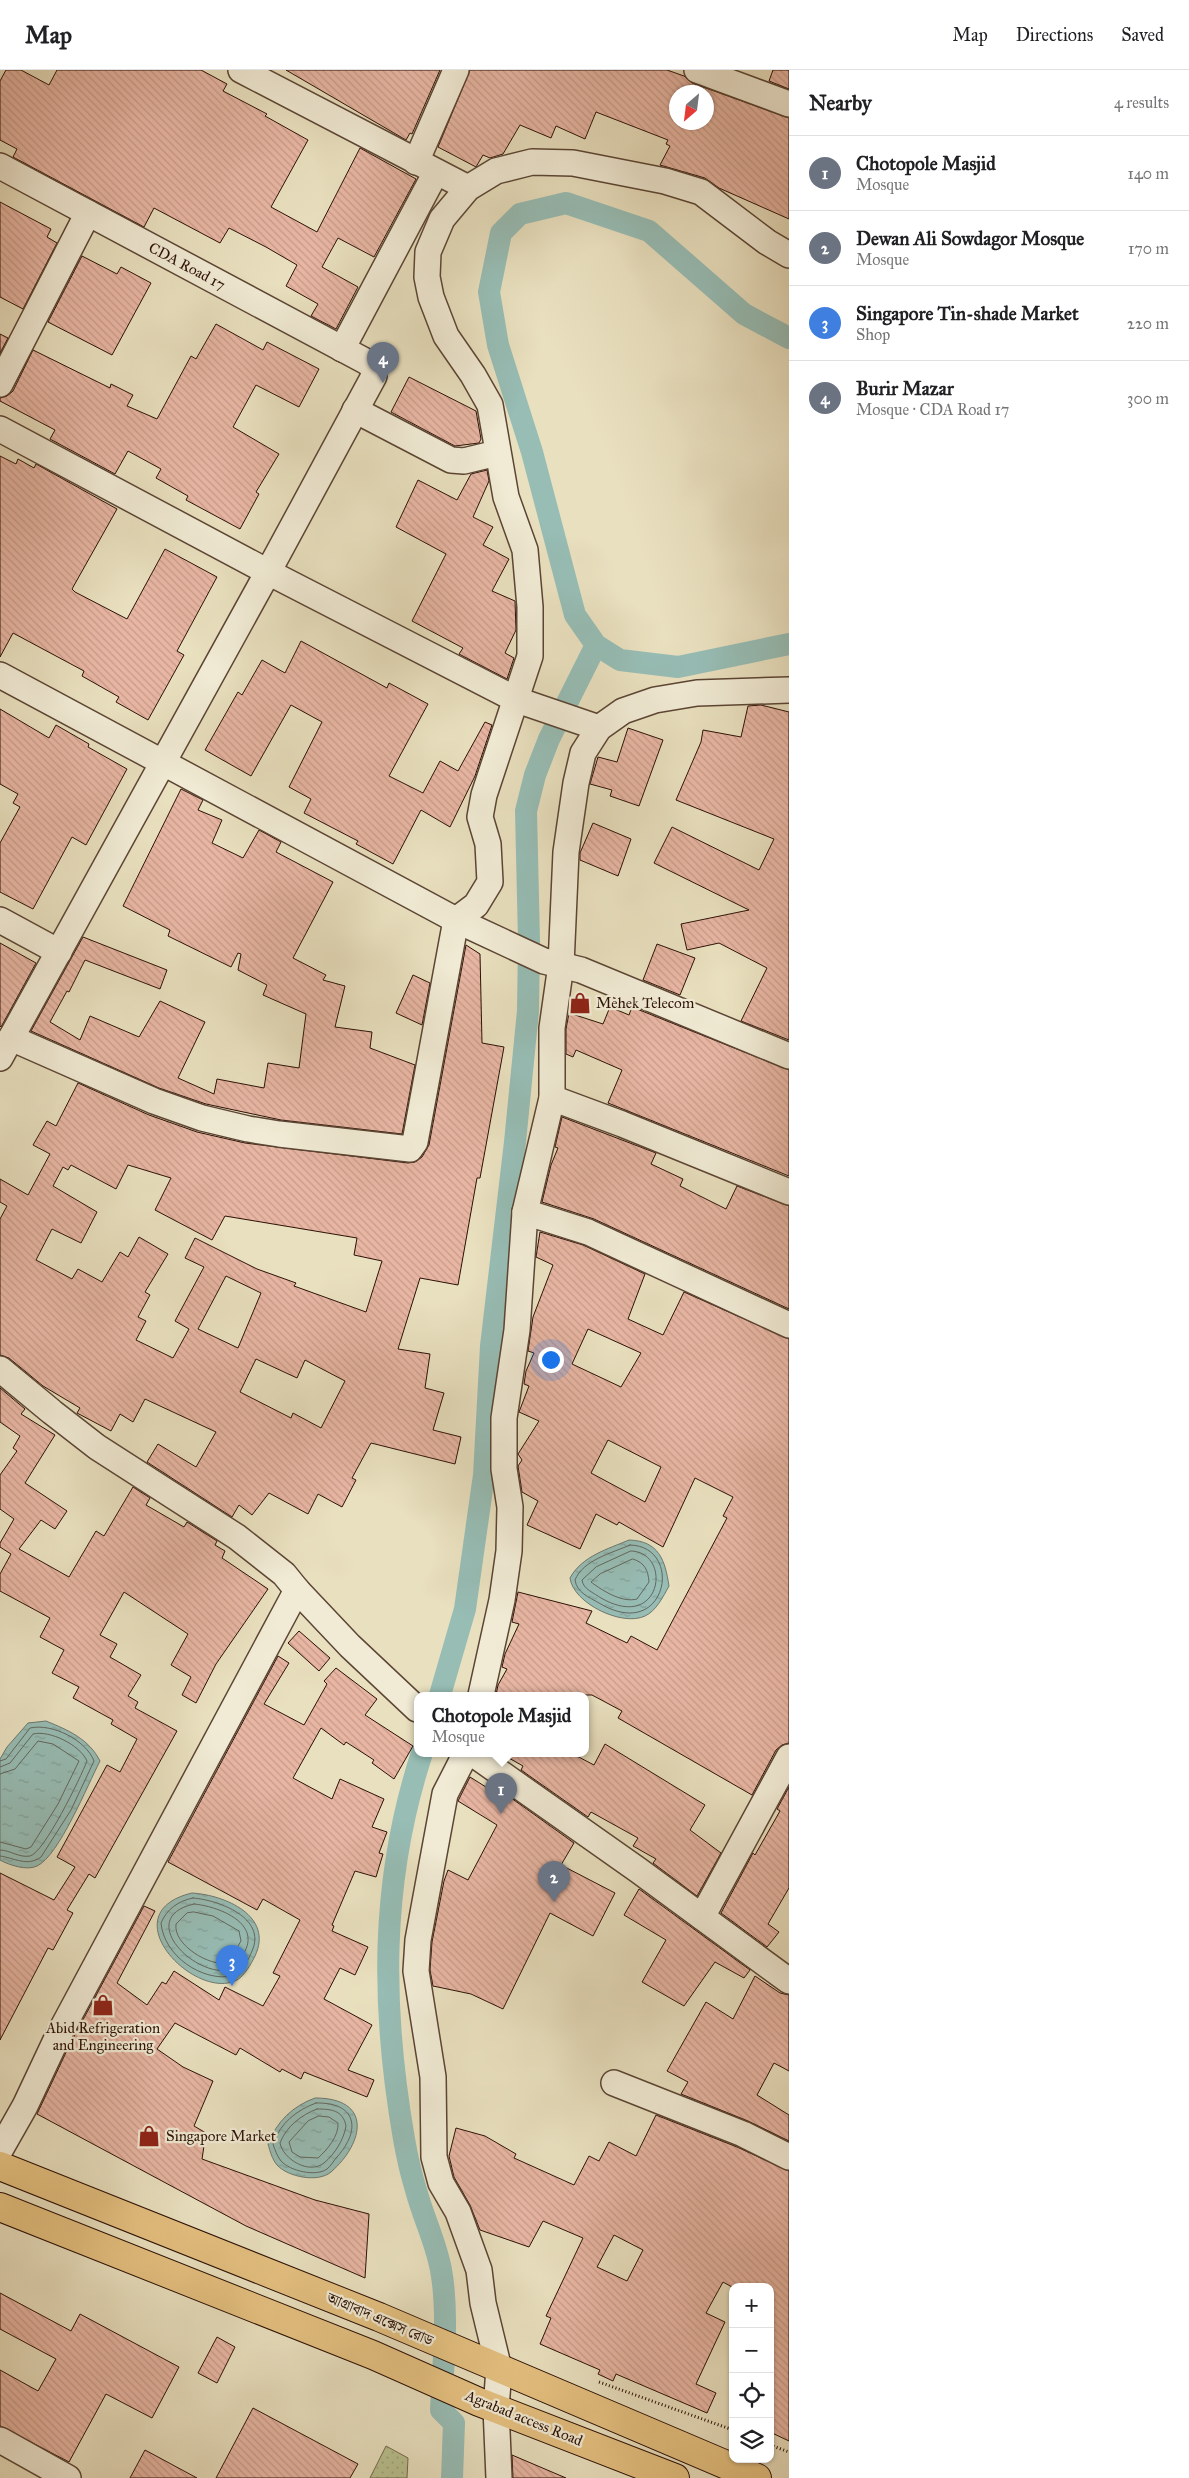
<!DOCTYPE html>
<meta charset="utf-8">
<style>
:root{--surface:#fff;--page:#f6f6f6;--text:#202124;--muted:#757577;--line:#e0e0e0;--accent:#8f2418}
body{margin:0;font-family:"IM FELL Great Primer","Noto Serif Bengali",serif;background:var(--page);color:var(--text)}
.controls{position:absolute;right:15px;bottom:15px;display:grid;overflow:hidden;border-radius:10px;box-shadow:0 1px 4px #0004}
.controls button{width:45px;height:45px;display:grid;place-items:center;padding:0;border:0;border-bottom:1px solid var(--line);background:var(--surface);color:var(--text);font:25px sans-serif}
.compass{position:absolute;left:669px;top:15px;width:45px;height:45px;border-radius:50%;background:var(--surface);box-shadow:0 1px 4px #0004;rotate:208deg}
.you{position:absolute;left:550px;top:1289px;width:18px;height:18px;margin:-12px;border:4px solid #fff;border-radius:50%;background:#1a73e8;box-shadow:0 0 0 8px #1a73e833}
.badge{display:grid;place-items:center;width:32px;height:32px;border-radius:50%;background:var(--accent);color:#fff;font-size:16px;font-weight:700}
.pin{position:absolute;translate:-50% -41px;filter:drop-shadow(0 1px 2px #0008)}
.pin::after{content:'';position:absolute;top:26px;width:18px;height:15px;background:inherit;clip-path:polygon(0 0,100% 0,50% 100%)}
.popup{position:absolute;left:414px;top:1622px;width:175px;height:65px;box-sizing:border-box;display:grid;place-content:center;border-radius:10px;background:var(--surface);filter:drop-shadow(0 1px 4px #0005);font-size:16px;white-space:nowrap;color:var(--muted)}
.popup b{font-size:19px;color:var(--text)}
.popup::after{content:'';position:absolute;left:50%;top:100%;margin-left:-10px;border:10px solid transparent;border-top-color:var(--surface)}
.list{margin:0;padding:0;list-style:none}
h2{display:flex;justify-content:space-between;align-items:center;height:65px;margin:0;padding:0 20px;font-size:21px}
h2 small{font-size:16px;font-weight:400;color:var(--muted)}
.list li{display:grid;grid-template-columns:32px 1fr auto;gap:15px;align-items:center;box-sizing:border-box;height:75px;padding:0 20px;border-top:1px solid var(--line)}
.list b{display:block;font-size:19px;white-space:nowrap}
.list p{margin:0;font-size:16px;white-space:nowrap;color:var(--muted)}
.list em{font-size:16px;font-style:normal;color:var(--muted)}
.icon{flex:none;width:28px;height:28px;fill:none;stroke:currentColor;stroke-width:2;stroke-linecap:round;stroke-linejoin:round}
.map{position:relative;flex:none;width:789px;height:2408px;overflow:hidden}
header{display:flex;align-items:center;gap:30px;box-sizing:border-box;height:70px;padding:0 25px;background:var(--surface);border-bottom:1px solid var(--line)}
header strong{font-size:24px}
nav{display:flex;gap:28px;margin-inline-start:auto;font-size:18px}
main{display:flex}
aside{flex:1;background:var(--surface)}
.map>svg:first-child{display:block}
.green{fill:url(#green-dots);stroke:#72694b}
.water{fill:url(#water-ripples);stroke:#6c786f}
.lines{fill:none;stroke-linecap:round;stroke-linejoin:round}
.shore{stroke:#62675e;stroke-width:1}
.canal{stroke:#97bdb5;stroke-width:22}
.building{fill:url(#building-back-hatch);stroke:#2c1106;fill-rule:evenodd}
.minor-casing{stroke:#5b4534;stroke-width:28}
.major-casing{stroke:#2c1106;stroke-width:30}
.path{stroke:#2c1106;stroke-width:3;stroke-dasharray:1 2.5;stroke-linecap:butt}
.minor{stroke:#f1ebd5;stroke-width:25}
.major{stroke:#e4c080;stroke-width:28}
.labels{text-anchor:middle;stroke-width:4.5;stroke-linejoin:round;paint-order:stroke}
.street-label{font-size:15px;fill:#2c1106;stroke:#f1ebd5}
.poi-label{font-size:15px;fill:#2c1106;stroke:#f1ebd5;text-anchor:start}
</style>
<header>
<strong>Map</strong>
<nav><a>Map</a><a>Directions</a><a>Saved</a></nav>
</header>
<main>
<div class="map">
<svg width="789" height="2408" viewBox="0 0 789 2408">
<defs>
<pattern id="green-dots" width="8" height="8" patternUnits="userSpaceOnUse" patternTransform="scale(1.25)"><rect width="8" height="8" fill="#b9c190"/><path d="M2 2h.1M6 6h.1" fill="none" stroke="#9fa57b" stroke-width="1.8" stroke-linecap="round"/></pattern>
<pattern id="water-ripples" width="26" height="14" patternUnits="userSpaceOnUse" patternTransform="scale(1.25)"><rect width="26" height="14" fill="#97bdb5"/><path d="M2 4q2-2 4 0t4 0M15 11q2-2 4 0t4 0" fill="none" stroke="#82a19a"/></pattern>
<pattern id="building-back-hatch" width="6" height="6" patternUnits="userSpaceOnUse" patternTransform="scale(1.25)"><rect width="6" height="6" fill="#e8b6a3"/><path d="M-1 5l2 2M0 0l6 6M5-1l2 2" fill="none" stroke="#c79b8b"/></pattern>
</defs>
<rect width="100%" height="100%" fill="#e9e0bf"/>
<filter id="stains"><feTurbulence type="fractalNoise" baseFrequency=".004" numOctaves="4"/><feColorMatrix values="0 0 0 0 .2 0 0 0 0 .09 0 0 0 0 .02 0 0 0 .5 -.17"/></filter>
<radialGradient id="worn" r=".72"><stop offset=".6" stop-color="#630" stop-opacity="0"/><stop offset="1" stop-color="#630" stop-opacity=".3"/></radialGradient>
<!-- green -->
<path class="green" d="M386 2376 408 2388 407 2408H370Z"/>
<!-- water -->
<g class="water">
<path d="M629 1470C659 1471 665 1490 669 1516 663 1527 656 1541 645 1546 622 1557 573 1533 570 1508 582 1486 608 1479 629 1470Z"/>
<path d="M46 1651C68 1660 89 1669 100 1691 88 1714 59 1786 37 1796 27 1801 9 1795 0 1790V1689L7 1677 28 1653Z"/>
<path d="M192 1823C225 1825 274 1846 255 1886 251 1894 245 1905 237 1910 195 1932 109 1843 192 1823Z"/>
<path d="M315 2028C372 2028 365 2072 331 2102 318 2113 288 2107 277 2095 272 2089 270 2081 268 2074 277 2051 293 2036 315 2028Z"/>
</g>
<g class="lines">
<!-- shore -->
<g class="shore">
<path d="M630 1475C685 1476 667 1574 599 1533 589 1527 577 1523 575 1510 583 1490 612 1483 630 1475Z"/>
<path d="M631 1481C673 1482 662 1563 601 1528 594 1523 583 1519 582 1510L596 1497Z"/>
<path d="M633 1489C645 1493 648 1500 649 1512L637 1529C622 1533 603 1521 591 1512L600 1504Z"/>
<path d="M0 1691 6 1689 30 1658C52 1653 86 1670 94 1691L71 1740 41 1787C27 1797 15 1788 0 1786"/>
<path d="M0 1697 10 1693 33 1664C50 1660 80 1675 87 1691 81 1707 44 1783 30 1786 19 1788 10 1780 0 1780"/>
<path d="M0 1704 15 1699 38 1671 53 1674 79 1691 58 1734 31 1777 26 1779 0 1772"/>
<path d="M193 1828C219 1830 267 1848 252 1881 248 1891 242 1900 233 1906 202 1912 164 1886 161 1853 167 1839 178 1831 193 1828Z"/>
<path d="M194 1834C217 1836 260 1852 245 1881 242 1888 237 1895 231 1900 193 1908 135 1847 194 1834Z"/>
<path d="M194 1842 213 1846 239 1861 241 1871 228 1893C210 1897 173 1875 176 1854L187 1843Z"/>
<path d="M316 2033C356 2032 362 2059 337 2087 334 2090 331 2096 327 2099 316 2107 290 2101 281 2091 277 2086 275 2080 273 2074 280 2053 297 2040 316 2033Z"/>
<path d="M317 2039C331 2039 343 2040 346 2056 344 2069 335 2084 324 2093 309 2105 283 2089 280 2073 286 2057 301 2045 317 2039Z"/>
<path d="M319 2046 329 2047 338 2053C339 2066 327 2080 318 2088L300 2087 292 2082 289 2072 308 2051Z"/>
</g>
<!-- canal -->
<g class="canal">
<path d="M789 268 744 244 649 161 566 133 520 144 501 163 489 222 498 275 532 382 575 545 596 575 620 590 678 597 789 574"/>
<path d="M440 1625 465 1539 484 1405 491 1276 515 1072 528 941 529 871 526 741 535 705 549 669 596 575"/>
<path d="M422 1683C380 1811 381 1936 404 2069 407 2086 411 2104 416 2120 423 2147 436 2172 441 2200 449 2245 443 2294 441 2340L454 2353 452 2408"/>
</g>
</g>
<!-- building -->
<g class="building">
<path d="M6 0H21L49 15 57 0H201L227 14 223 21 267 44 265 46 308 70 271 137 317 162 360 78 416 109 374 187 338 168 322 197 358 217 336 259 311 246 318 234 286 216 297 195 266 177 229 158 220 173 154 138 144 157 13 87 17 79 0 70V11Z"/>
<path d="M286 0H440L412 64 410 63 406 70Z"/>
<path d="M470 0H667L684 6 692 13 789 48V149L719 118 705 108 660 95 670 76 666 74 668 70 596 42 585 69 556 56 551 68 520 55 503 84 490 88 483 85 476 97 438 77ZM676 22H706V52H676Z"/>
<path d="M773 0H789V19L769 11Z"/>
<path d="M0 132 51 159 47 167 57 173 23 239 0 227Z"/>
<path d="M82 186 117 204 121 197 151 213 112 285 48 252Z"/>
<path d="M216 254 263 280 267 272 319 299 299 337 256 315 233 357 279 384 256 422 259 424 240 459 186 430 188 426 156 408 161 399 128 381 115 404 50 369 55 360 0 331V328L7 326 13 321 33 280 110 318 111 314 133 325 127 336 157 349 191 286 196 289Z"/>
<path d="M0 264 8 268 0 283Z"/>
<path d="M409 307 476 341 481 369 479 373 455 376 391 342Z"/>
<path d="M0 386 16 394 18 389 34 398 36 394 117 439 72 519 75 522 127 549 165 479 217 507 177 581 184 585 148 650 116 632 119 627 82 606 84 601 13 563 0 587Z"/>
<path d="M487 400 489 411 473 447 493 457 483 475 509 489 492 521 515 531 516 560 505 583 514 588 507 609 459 584 463 578 412 551 446 484 396 457 418 410 457 430 471 404Z"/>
<path d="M301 571 387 618 389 613 428 634 389 706 423 723 440 691 458 701 485 652 492 655 475 706 450 757 421 740 393 794 356 774 358 771 304 743 311 729 289 717 322 652 291 635 251 706 205 680 238 622 242 625 262 590 285 603Z"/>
<path d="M761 635 789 642V970L741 951 767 898 719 873 687 880 681 854 749 840 654 793 672 757 759 800 774 769 676 730 701 672 703 660 741 667 748 636Z"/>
<path d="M0 639 49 668 56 655 89 674 88 677 127 699 86 775 72 767 33 839 0 822V773L20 737 13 733 18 724 0 714Z"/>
<path d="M628 658 663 670 639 736 610 726 612 720 590 714 598 687 617 692Z"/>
<path d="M181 719 203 730 198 740 222 750 212 773 243 788 259 760 281 772 276 782 333 812 293 888 326 905 323 910 345 916 335 957 372 962 370 978 415 995 402 1064 281 1050 206 1034 159 1018 31 961 83 867 167 900 160 919 85 890 69 922 67 921 50 952 80 970 90 946 139 967 160 931 205 952 178 1008 214 1024 217 1009 264 1018 268 993 299 998 306 944 263 925 267 915 238 900 241 884 238 883 231 897 168 866 170 860 123 836Z"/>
<path d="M593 753 631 769 618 806 580 790V783Z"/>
<path d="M0 873 36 893 1 957 0 956Z"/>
<path d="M657 874 695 888 680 925 643 910Z"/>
<path d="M466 875 480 884 482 973 504 977 480 1108H477L458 1215 420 1208 398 1279 430 1284 425 1318 444 1323 433 1360 461 1367 455 1394 371 1373 352 1408 356 1410 342 1437 318 1424 308 1444 269 1423 252 1445 239 1435 232 1447 147 1392 158 1374 196 1397 216 1362 145 1329 133 1352 120 1344 111 1361 77 1343 80 1338 43 1316 9 1288 0 1285V1149L7 1136 0 1132V1109L28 1125 50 1084 33 1075 47 1051 56 1056 78 1013 149 1045 197 1062 245 1073 408 1093 415 1092 422 1087 429 1075ZM71 1095 116 1119 128 1095 171 1108 155 1140 212 1170 225 1146 357 1168 354 1185 382 1191 366 1242 294 1216 296 1213 257 1199 195 1168 185 1188 204 1197 175 1251 189 1259 173 1288 136 1270 146 1251 138 1247 150 1225 145 1222 168 1184 139 1167 128 1187 120 1182 102 1212 78 1199 72 1209 36 1190 52 1159 81 1173 97 1142 53 1116 63 1097 68 1100ZM226 1206 261 1223 238 1278 198 1259ZM256 1289 297 1308 305 1290 345 1311 321 1358 293 1343 291 1348 240 1322Z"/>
<path d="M413 905 430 913 422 955 396 943Z"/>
<path d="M610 937 629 945 632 937 789 1000V1106L608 1033 622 1000 576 980 573 987 566 984V959L569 943 603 954Z"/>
<path d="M562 1047 656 1083 651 1094 683 1109 680 1116 726 1139 737 1116 789 1136V1239L594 1149 542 1132 551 1095 558 1078 555 1077Z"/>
<path d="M540 1162 583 1175 645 1204 628 1249 663 1265 684 1222 789 1269V1673L782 1675 776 1680 752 1725 618 1648 622 1641 592 1625H496L498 1615 507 1599 502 1597 505 1584 519 1554 512 1552 518 1522 592 1541 586 1553 627 1573 631 1566 657 1580 727 1448 723 1446 733 1427 695 1408 663 1477 619 1452 617 1455 596 1444 580 1479 527 1455 538 1431 522 1422 518 1396 522 1390 518 1384 539 1351 519 1342 529 1316 524 1314 526 1301 534 1283 528 1281 533 1247 553 1195 536 1187ZM588 1259 641 1283 621 1317 572 1294ZM608 1370 661 1397 645 1432 591 1403Z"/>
<path d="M0 1318 25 1339 21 1344 55 1365 25 1413 67 1441 55 1459 41 1450 19 1479 69 1507 96 1461 104 1466 133 1417 150 1428 146 1435 184 1457 187 1452 217 1471 215 1475 225 1481 222 1488 268 1519 216 1594 196 1633 182 1625 191 1607 171 1595 188 1564 124 1522 100 1565 117 1574 110 1587 141 1605 128 1626 138 1632 135 1638 177 1661 95 1808 89 1804 67 1840 73 1843 53 1880 48 1878 0 1970V1803L54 1830 75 1797 57 1787 107 1695 120 1702 137 1669 111 1654 113 1650 73 1628 79 1617 52 1603 64 1580 40 1567 50 1548 0 1521V1504L11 1484 0 1477V1473L14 1449 0 1439V1405L17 1381 13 1378 20 1366 0 1352Z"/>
<path d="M299 1561 330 1588 319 1601 288 1573Z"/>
<path d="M278 1586 289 1593 264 1634 304 1655 327 1614 324 1611 336 1598 377 1629 365 1645 413 1676 394 1709 372 1693 374 1690 346 1672 344 1675 321 1658 293 1708 332 1729 340 1709 384 1729 372 1757 387 1762 379 1783 383 1784 376 1807 355 1801 332 1855 334 1856 332 1861 368 1877 355 1905 340 1898 324 1929 372 1955 348 2000 374 2010 367 2027 304 2002 301 2009 282 1999 280 2002 240 1978 236 1985 175 1953 157 1979 183 1997 213 2011 194 2056 206 2063 202 2089 315 2130 369 2144 365 2208 246 2156 37 2044 70 1974 144 1836 155 1841 117 1913 147 1935 162 1912 166 1914 174 1901 219 1930 225 1917 263 1936 280 1906 273 1903 300 1850 263 1829 257 1840 168 1792Z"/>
<path d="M605 1674 705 1735 690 1760 721 1783 697 1826 653 1793 656 1789 633 1776 638 1768 591 1742 588 1747 521 1700 523 1696 500 1683H571L594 1695Z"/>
<path d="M470 1707 505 1729 507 1725 574 1773 561 1795 615 1823 593 1866 550 1843 503 1939 471 1924 433 1916 430 1900 432 1872 444 1811 448 1800 468 1810 497 1755 458 1731Z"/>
<path d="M789 1717V1818L768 1854 779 1862 767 1877 721 1843 753 1783 755 1785 780 1741 777 1739Z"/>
<path d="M639 1819 750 1900 744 1908 715 1892 684 1936 642 1912 666 1870 624 1845Z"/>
<path d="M755 1906 780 1923 789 1925V2001L774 1993 757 2025 789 2045V2071L748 2051 681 2024 688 2012 667 2001 706 1932 733 1949Z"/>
<path d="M656 2045 737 2077 789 2101V2371L770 2362V2217H732L723 2212 706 2243 725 2252 696 2314 716 2323 707 2343 616 2304 613 2311 598 2304 600 2300 540 2274 551 2248 546 2246 583 2168 543 2151 529 2177 480 2160 470 2135 454 2107 449 2086 456 2058 485 2066 516 2084 514 2088 574 2115 589 2086 599 2091 609 2072 636 2086ZM614 2165 643 2180 627 2211 597 2197Z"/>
<path d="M0 2223 71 2261 80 2244 179 2297 152 2348 106 2324 69 2392 0 2356V2300L38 2321 56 2289 0 2259Z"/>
<path d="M217 2267 235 2277 217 2313 198 2303Z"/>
<path d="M253 2338 358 2394 350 2408H216Z"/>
<path d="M145 2380 197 2408H130Z"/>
<path d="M512 2385 566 2408H513Z"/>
</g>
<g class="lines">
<!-- minor casing -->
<g class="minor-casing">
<g id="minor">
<path d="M241 0 468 118"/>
<path d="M697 0 789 34"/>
<path d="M416 92 456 0"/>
<path d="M0 96 367 292 374 298V306L268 502 0 988"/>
<path d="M342 279 436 102"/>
<path d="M0 314 88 143"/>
<path d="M355 340 451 390 464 391 497 383"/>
<path d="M0 359 268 502 517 630 599 658"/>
<path d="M0 605 456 850 415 1072 410 1079 279 1064 248 1059 202 1048 154 1031 11 968"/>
<path d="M0 850 59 882"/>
<path d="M456 850 476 835 490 812 488 774 480 747 484 725 530 586V537L525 480 506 427 490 335 473 305 446 266 431 227 427 207 428 182 442 149 468 118 496 101 532 92 573 93 665 111 701 122 767 172 789 185"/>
<path d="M456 850 544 891 581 900 789 986"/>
<path d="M552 1028 622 1054 789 1122"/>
<path d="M525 1142 588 1162 789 1255"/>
<path d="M0 1299 52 1342 97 1377 237 1467 284 1504 297 1520 350 1576 417 1639"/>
<path d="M481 1625 502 1530 509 1481 510 1437 504 1399V1348L517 1260 525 1142 552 1028V958L561 895 566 782 576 713 583 683 599 658 623 641 655 630 697 623 789 620"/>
<path d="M466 1683 445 1724 418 1870 416 1901 433 2007 434 2087 441 2113 458 2142 479 2200 483 2233 499 2299 496 2338 499 2408"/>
<path d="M472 1683 638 1800 789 1911"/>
<path d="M702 1847 789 1687"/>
<path d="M614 2013 743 2064 789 2087"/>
<path d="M0 2080 25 2036 57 1968 297 1520"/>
<path d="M0 2370 68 2408"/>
</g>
</g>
<!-- major casing -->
<g class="major-casing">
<g id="major">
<path d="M0 2096 379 2247 757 2408"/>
<path d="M0 2137 373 2285 479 2332 675 2408"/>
</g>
</g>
<!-- path -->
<g class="path">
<path d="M599 2312 733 2360"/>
<path d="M770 2375 789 2382"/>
</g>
<!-- minor -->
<use href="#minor" class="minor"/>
<!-- major -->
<use href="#major" class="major"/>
</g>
<!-- icons -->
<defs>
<g id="shop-bare" transform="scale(1.725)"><path d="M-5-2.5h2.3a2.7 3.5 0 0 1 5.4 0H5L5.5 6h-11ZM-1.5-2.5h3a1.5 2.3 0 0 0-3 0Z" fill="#8f2418" stroke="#f1ebd5" stroke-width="2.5" paint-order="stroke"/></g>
</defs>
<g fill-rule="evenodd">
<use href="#shop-bare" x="580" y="933"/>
<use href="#shop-bare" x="103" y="1935"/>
<use href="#shop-bare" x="149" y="2066"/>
</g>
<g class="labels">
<!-- street labels -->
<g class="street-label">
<text transform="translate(187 196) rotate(28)" y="5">CDA Road 17</text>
<text transform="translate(380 2249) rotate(23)" y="5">আগ্রাবাদ এক্সেস রোড</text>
<text transform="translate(524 2348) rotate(22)" y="5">Agrabad access Road</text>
</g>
<!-- poi labels -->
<g class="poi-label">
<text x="596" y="938">Mehek Telecom</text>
<text x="103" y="1963" text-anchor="middle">Abid Refrigeration<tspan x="103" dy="17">and Engineering</tspan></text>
<text x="166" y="2071">Singapore Market</text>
</g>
</g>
<rect width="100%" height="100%" filter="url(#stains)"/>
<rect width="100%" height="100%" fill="url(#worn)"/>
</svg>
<div class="controls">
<button>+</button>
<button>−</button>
<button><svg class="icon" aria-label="locate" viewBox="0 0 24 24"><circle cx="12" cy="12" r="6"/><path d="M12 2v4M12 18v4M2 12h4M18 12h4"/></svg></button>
<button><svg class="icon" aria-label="layers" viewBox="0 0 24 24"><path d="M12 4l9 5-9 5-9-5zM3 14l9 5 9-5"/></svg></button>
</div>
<svg class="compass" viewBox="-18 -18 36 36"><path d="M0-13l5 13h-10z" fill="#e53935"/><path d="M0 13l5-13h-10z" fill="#757577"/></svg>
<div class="you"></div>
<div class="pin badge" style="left:501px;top:1744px;background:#6b7280">1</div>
<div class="popup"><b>Chotopole Masjid</b>Mosque</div>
<div class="pin badge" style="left:554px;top:1832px;background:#6b7280">2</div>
<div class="pin badge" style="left:232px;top:1916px;background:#3f7fe0">3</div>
<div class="pin badge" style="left:383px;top:313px;background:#6b7280">4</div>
</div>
<aside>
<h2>Nearby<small>4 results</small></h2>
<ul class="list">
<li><span class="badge" style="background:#6b7280">1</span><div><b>Chotopole Masjid</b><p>Mosque</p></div><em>140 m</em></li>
<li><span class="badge" style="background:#6b7280">2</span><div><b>Dewan Ali Sowdagor Mosque</b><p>Mosque</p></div><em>170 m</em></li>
<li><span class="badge" style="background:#3f7fe0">3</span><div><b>Singapore Tin-shade Market</b><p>Shop</p></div><em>220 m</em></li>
<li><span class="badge" style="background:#6b7280">4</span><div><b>Burir Mazar</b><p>Mosque · CDA Road 17</p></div><em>300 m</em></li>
</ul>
</aside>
</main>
